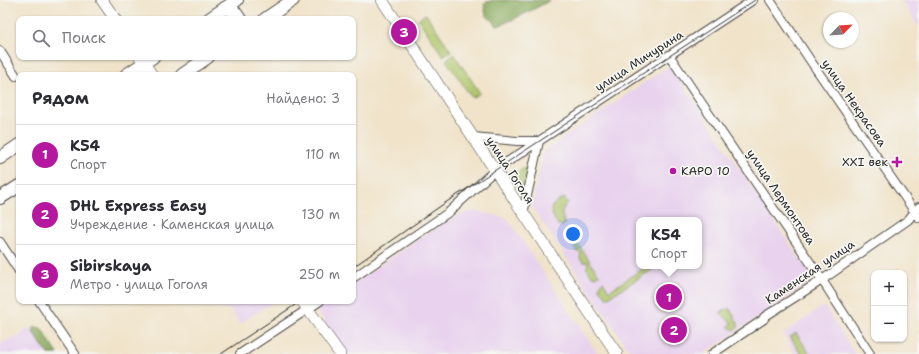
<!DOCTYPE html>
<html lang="ru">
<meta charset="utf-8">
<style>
:root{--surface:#fff;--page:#f7f7f7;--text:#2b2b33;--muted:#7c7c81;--line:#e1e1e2;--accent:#b5179e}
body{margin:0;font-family:"Shantell Sans",sans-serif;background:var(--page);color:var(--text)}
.controls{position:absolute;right:12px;bottom:12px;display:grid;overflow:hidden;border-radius:8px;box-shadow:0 1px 3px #0004}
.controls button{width:36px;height:36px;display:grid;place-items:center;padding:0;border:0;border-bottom:1px solid var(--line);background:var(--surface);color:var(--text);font:20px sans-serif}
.compass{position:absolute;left:823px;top:12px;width:36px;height:36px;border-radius:50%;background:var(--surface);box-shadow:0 1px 3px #0004;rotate:65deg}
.you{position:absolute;left:573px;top:234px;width:14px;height:14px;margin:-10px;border:3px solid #fff;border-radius:50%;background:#1a73e8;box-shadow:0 0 0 6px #1a73e833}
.badge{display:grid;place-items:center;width:26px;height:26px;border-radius:50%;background:var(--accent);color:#fff;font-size:13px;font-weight:700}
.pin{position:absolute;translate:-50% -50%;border:2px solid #fff;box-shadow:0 1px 4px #0006}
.popup{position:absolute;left:636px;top:217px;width:66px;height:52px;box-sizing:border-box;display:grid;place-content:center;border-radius:8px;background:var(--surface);filter:drop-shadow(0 1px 3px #0005);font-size:13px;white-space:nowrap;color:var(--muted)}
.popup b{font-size:15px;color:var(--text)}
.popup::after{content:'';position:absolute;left:50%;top:100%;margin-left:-8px;border:8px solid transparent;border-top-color:var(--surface)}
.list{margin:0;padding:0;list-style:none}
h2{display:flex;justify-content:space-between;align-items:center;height:52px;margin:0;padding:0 16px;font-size:17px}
h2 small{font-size:13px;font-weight:400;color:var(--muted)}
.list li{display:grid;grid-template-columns:26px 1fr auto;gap:12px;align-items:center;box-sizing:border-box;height:60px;padding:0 16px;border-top:1px solid var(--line)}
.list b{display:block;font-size:15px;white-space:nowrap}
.list p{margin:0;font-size:13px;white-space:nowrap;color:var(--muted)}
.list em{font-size:13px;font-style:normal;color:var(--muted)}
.icon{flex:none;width:22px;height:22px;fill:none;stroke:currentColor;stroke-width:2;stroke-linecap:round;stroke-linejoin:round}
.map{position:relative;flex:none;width:919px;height:354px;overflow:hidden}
.search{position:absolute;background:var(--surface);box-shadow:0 1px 3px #0004;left:16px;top:16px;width:340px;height:44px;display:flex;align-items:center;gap:10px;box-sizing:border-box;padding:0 14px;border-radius:8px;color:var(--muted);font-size:15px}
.panel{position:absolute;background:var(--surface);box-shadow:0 1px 3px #0004;left:16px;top:72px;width:340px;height:232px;border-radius:8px}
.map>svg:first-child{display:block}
.built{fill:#e8d2ee;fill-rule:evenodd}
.green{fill:#aec469;stroke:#6c784a}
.forest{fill:#8aaa5d;stroke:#5a6a44}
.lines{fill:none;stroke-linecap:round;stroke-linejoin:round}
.street-casing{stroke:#494743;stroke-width:10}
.secondary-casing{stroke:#494743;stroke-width:12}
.primary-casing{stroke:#494743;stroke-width:14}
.street{stroke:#fff;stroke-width:8}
.secondary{stroke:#fff;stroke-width:11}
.primary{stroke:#fff;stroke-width:12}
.tram{stroke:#2b2b2b;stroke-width:1}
.poi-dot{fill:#b5179e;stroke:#f6f6f2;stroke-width:1.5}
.labels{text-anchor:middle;stroke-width:3.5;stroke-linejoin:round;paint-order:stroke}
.street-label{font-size:12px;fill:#2b2b2b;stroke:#f6f6f2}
.poi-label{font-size:12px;fill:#2b2b2b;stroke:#f6f6f2;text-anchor:end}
</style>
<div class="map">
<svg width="919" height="354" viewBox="0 0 919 354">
<rect width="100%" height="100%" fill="#f6f6f2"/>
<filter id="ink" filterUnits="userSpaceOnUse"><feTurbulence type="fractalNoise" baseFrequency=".025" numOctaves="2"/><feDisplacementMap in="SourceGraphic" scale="8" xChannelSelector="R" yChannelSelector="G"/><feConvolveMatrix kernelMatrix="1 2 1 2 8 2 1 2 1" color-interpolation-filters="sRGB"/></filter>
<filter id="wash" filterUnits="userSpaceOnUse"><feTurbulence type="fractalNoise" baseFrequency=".012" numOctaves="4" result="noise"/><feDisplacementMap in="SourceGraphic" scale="16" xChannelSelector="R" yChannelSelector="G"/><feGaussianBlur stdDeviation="0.9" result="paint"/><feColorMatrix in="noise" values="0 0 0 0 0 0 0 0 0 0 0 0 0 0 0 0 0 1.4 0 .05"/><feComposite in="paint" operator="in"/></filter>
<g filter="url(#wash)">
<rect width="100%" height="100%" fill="#f0e3c9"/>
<!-- built -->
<g class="built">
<path d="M901 0H919V27Z"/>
<path d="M670 65 814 280 703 354H632L532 207 544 151ZM639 220H699V266H639Z"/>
<path d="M475 211 507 218 598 354H347L316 309 328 301H353V284L427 233 456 216Z"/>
<path d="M190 301H274L240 324 230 309 192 305Z"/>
<path d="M824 306 855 354H795L783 334Z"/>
<path d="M32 327 51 354H0V345L11 338 14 339Z"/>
</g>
<!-- green -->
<g class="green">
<path d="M426 14 451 51 443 56 418 19Z"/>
<path d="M454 54 480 93 472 98 446 60Z"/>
<path d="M528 166 522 196 510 177Z"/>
<path d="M564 198 568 203C560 210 561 215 565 224L563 226 558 225C550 211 546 206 564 198Z"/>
<path d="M568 229 599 275 597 277 592 276 586 267 588 265 587 262H583L580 258 581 253 579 252H577L574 248 575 244 573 242H570L565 235 566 231Z"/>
<path d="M647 266H658L609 297H606L599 287 603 281 609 291Z"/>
<path d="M729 308 738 323V328L735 330 728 327 732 323 720 313Z"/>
<path d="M796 333 810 354H801L790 337Z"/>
</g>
<!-- forest -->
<g class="forest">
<path d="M495 0H550C545 4 501 26 497 26L486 15 484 5 486 2Z"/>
<path d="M35 327 41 328 58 354H48L33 332Z"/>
</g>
</g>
<g filter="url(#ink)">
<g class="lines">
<!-- street casing -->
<g class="street-casing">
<g id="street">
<path d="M770 0 812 63 919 218"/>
<path d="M0 51 16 76"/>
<path d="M669 55 822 280 870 354"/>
<path d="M473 137 517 141H539L523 214"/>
<path d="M0 242 19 271"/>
<path d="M353 278 449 212 495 170 753 0"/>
<path d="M39 301 75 354"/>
<path d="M240 354 320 301"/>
<path d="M712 354 764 319V317L822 280 908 220 919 207"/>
</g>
</g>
<!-- secondary casing -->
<g class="secondary-casing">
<g id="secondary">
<path d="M102 0 115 19"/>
<path d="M382 0 617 354"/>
<path d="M140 57 152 75"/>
<path d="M302 301 340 354"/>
</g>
</g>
<!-- primary casing -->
<g class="primary-casing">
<g id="primary">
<path d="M225 8 235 12 240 19"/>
<path d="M209 19 237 0"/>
<path d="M265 19 293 0"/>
<path d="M126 75 153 57"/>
<path d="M182 75 208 57"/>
<path d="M0 158 19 145"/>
<path d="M0 198 19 186"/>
</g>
</g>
<!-- street -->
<use href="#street" class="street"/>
<!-- secondary -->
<use href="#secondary" class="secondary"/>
<!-- primary -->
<use href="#primary" class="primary"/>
<!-- tram -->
<g class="tram">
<path d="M353 267 445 203 755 0"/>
<path d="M221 354 301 301"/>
</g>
</g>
</g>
<!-- markers -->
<g class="poi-dot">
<path d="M895 156h4v4h4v4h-4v4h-4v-4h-4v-4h4z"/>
<circle cx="673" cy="171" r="4"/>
</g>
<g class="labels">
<!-- street labels -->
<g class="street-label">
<text transform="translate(639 61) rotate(-33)" y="4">улица Мичурина</text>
<text transform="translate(854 103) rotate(55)" y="4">улица Некрасова</text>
<text transform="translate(510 170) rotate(57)" y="4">улица Гоголя</text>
<text transform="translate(781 197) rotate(56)" y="4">улица Лермонтова</text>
<text transform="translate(810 272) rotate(-34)" y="4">Каменская улица</text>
</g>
<!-- poi labels -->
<g class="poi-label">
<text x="888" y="166">XXI век</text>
<text x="681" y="175" text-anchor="start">КАРО 10</text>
</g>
</g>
</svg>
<div class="controls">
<button>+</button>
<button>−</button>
</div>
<svg class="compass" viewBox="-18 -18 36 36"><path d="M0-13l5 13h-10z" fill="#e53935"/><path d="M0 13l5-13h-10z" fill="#7c7c81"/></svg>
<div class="you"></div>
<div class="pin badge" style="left:669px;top:297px">1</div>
<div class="popup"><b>К54</b>Спорт</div>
<div class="pin badge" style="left:674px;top:330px">2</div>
<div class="pin badge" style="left:404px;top:32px">3</div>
<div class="search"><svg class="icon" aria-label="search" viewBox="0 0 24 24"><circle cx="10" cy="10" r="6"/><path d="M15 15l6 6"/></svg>Поиск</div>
<section class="panel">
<h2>Рядом<small>Найдено: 3</small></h2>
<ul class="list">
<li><span class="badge">1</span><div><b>К54</b><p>Спорт</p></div><em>110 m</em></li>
<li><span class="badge">2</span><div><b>DHL Express Easy</b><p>Учреждение · Каменская улица</p></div><em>130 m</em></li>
<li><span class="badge">3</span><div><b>Sibirskaya</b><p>Метро · улица Гоголя</p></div><em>250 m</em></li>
</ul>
</section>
</div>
